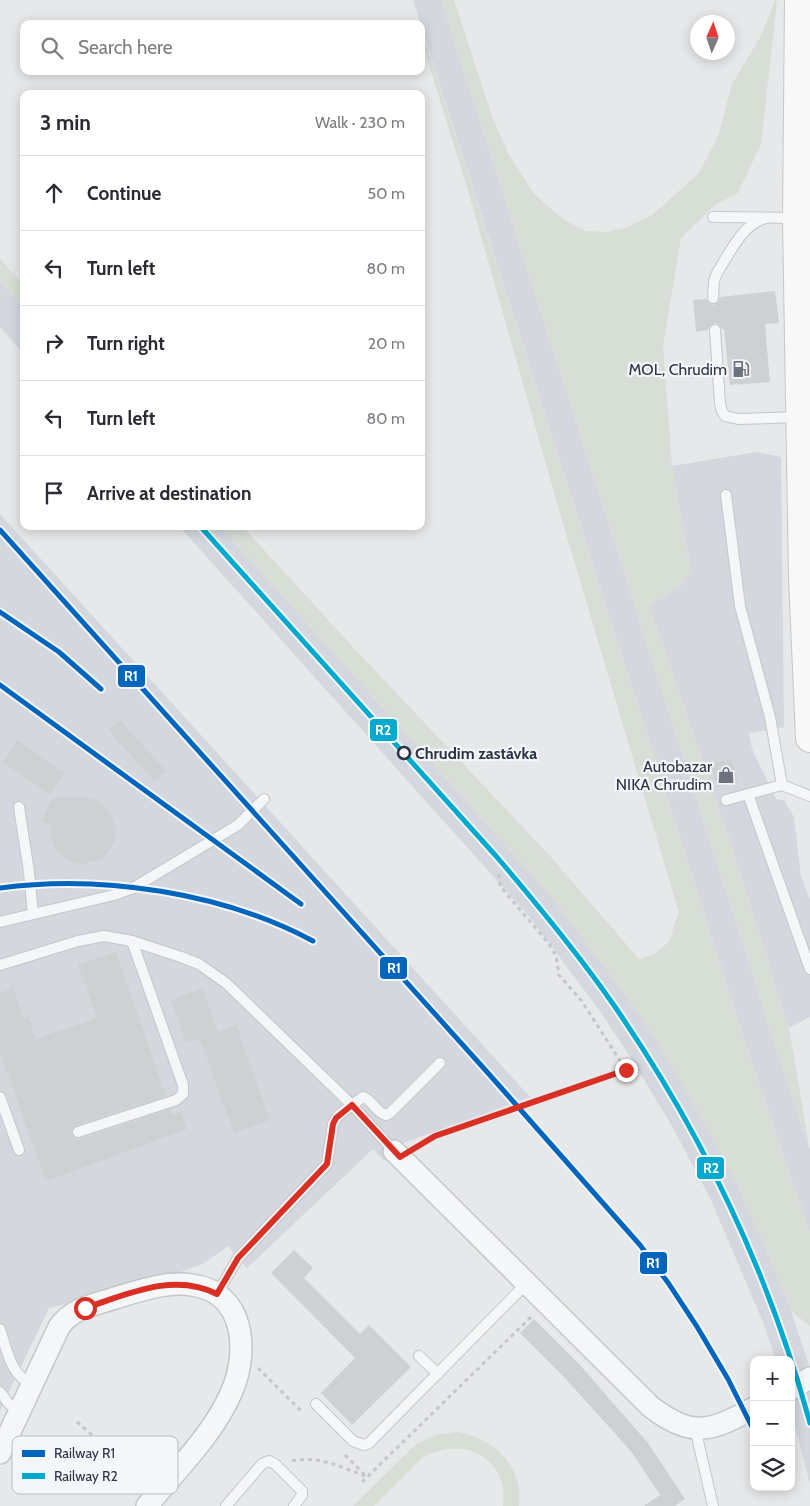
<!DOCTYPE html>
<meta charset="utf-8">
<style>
:root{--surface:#fff;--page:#f2f2f3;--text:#2b2b33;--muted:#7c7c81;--line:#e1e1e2}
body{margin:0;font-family:Cabin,sans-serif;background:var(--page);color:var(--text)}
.controls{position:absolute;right:15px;bottom:15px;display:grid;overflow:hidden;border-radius:10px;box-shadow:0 2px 12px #0003}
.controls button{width:45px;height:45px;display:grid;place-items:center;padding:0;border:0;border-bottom:1px solid var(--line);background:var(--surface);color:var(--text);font:25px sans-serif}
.compass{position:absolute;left:690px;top:15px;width:45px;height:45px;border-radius:50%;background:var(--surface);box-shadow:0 2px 12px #0003;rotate:3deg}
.stop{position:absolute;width:15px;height:15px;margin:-11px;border:4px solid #d93025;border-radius:50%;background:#fff}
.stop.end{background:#d93025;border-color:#fff;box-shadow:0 1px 5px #0008}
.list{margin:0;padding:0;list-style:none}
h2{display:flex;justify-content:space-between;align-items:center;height:65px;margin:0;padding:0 20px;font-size:21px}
h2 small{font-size:16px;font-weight:400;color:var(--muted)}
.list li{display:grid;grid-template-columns:32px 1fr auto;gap:15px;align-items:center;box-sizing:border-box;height:75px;padding:0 20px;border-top:1px solid var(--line)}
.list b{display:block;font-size:19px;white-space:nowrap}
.list em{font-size:16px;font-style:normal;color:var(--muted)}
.icon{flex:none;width:28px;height:28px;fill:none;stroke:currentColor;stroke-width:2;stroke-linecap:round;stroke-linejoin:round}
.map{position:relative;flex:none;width:810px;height:1506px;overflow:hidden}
.search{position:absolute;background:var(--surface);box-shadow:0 2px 12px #0003;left:20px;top:20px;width:405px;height:55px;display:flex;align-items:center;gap:12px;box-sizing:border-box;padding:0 18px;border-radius:10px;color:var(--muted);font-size:19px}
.panel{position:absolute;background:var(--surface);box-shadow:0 2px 12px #0003;left:20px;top:90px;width:405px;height:440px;border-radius:10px}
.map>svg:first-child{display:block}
.built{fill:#d4d7dd}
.green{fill:#d6ded6}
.building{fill:#ced0d3}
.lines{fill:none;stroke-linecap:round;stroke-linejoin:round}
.lane-casing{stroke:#c4c6c8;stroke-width:12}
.street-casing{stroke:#c4c6c8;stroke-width:24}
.secondary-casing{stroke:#c4c6c8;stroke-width:30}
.path{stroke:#c5c6ca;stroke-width:3;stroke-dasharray:4 4;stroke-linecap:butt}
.lane{stroke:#f5f6f7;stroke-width:10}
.street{stroke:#f5f6f7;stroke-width:21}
.secondary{stroke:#f8f8f8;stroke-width:28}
.rail-1-casing{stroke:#f4f6f9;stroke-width:9}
.rail-2-casing{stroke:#f4f6f9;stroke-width:9}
.rail-1{stroke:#0065bd;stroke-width:5}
.rail-2{stroke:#00a9ce;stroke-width:5}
.route{stroke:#d93025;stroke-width:6}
.stop-dot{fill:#f4f6f9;stroke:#2b3445;stroke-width:2.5}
.labels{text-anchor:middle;stroke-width:4.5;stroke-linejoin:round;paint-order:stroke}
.poi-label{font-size:16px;fill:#2b3445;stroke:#f4f6f9;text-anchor:end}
.stop-label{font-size:16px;font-weight:bold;fill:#2b3445;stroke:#f4f6f9;text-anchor:start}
.key{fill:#f4f6f9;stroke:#b8bcc3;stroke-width:1}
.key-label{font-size:14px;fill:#2b3445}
.line-badge{stroke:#f4f6f9;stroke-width:2}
.badge-label{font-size:14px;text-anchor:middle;font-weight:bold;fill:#fff}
</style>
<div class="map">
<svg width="810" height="1506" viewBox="0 0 810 1506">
<rect width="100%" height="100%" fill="#e6e8ea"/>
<!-- built -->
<g class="built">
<path d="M413 0H441L771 1033 810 1150V1232L745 1041Z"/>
<path d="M0 282 24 308V354L0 327Z"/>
<path d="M757 452 781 457 784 727 749 733 752 749 776 799 784 800 794 817 801 877 810 900V1017L789 1028 729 837 649 605 681 586 691 570 672 466Z"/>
<path d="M0 514 530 1097 403 1143 384 1161 373 1149 247 1268 228 1246 204 1263 163 1279 49 1308 0 1411Z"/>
<path d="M179 526H220L550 895 625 994 657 1042 698 1112 737 1185 765 1247 791 1311 810 1368V1484L791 1411V1360H776L763 1322 710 1198 672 1126 631 1058 600 1011 527 914Z"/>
</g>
<!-- green -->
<g class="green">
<path d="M441 0H454L493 119 508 153 534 194 563 219 585 231 605 232 625 228 651 216 698 174 718 137 732 84 761 36 775 0H777L761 144 738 193 715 205 681 238 663 346 672 466 691 571 681 586 649 605 729 837 789 1028 809 1146 771 1033Z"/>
<path d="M421 27 745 1041 810 1232V1326L791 1311 765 1247 737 1185 698 1112 657 1042 625 994 550 895 220 526H242L352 646 550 856 639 959 653 955 670 941 674 925 679 913 561 517 467 187 421 39Z"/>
<path d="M0 259 24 286V308L0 282Z"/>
<path d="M456 1432C493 1437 524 1466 519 1506H503C510 1457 461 1434 422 1458L374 1506H353L416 1444 435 1435Z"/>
</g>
<!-- building -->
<g class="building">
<path d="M775 291 779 323 765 324 770 382 730 385 724 329H722L718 324 714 323 709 327 708 330 696 332 693 300 706 299 709 303 713 305 718 302 720 297Z"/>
<path d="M120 720 166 771 154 781 108 730Z"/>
<path d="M18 740 64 773 49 795 3 762Z"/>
<path d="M730 758 738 780 718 787 710 765Z"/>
<path d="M52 798H88L99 801 107 809 113 818 116 828 115 840 110 850 102 858 92 862 81 864 70 861 61 855 54 847 50 836V825L42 821Z"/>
<path d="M116 952 166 1096 76 1125 71 1130 72 1135 76 1139H80L170 1109 172 1115 181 1111 187 1129 46 1181 0 1052V993L13 988 24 1019 28 1017 36 1039 97 1018 78 965Z"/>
<path d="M202 988 218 1032 236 1025 270 1120 234 1133 200 1039 186 1043 171 1000Z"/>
<path d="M294 1250 313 1268 304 1278 360 1334 369 1325 411 1367 352 1425 321 1393 355 1358 271 1273Z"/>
<path d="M534 1319 579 1364 648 1443 685 1499 675 1506H644L660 1495 633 1454 621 1440 564 1377 520 1333Z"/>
</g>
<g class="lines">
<!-- lane casing -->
<g class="lane-casing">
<g id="lane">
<path d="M713 217 797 218"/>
<path d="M713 298 714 281 717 273C730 253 742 224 766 218"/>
<path d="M715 330 720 403 722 411 725 416 738 419 798 417"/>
<path d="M726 495 740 606 770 717 782 785"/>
<path d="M748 794 810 969"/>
<path d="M726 800 782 785 810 796"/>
<path d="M19 807 29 872 33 914"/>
<path d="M0 922 114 895 133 888 238 825 264 799"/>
<path d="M0 965 78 941 104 936 132 941 181 957 199 964 226 983 352 1105 363 1097C373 1100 376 1113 386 1115L390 1113 440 1063"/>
<path d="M0 1097 19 1150"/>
<path d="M78 1132 176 1100 183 1094V1085L132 941"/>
<path d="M217 1294 238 1258 327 1164 333 1124C337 1115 344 1111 352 1105L394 1151"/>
<path d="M0 1329C6 1347 11 1378 33 1384"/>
<path d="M419 1356 438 1374"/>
<path d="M0 1392 9 1404 21 1410"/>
<path d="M316 1404 353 1441 364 1445 369 1443 527 1283"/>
<path d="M695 1428 713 1506"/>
<path d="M226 1506 262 1464 269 1461 275 1464 302 1491V1495L294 1506"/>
</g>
</g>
<!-- street casing -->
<g class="street-casing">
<g id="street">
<path d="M394 1151 651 1407C694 1439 711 1431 754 1408"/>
<path d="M791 1389 810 1378"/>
<path d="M0 1453 59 1327C72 1308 94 1305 115 1298 139 1291 166 1281 192 1285 245 1292 249 1351 232 1391 214 1434 176 1470 147 1506"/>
</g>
</g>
<!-- secondary casing -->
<g class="secondary-casing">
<path id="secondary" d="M799 0 797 219 803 578 810 738"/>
</g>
<!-- path -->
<g class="path">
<path d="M418 1147 435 1136 626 1070 581 1000 559 975 556 956 549 944 500 886 499 874"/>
<path d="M258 1368 303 1413"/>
<path d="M77 1422 144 1480"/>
<path d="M345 1455 367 1477"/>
<path d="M292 1461C318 1455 341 1467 365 1476"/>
<path d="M362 1482 531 1317"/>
</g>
<!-- lane -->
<use href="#lane" class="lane"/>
<!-- street -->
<use href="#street" class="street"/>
<!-- secondary -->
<use href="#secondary" class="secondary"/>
<!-- rail-1 casing -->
<g class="rail-1-casing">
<g id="rail-1">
<path d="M0 530 488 1073 640 1245 669 1284 696 1325 728 1379 754 1431"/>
<path d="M0 612 59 652 101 689"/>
<path d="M0 685 301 904"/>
<path d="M0 888C101 874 224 893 313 941"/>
</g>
</g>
<!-- rail-2 casing -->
<g class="rail-2-casing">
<path id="rail-2" d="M200 526 496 856C537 904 577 952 613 1004 701 1131 769 1273 810 1423"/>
</g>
<!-- rail-1 -->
<use href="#rail-1" class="rail-1"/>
<!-- rail-2 -->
<use href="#rail-2" class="rail-2"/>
</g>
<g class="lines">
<!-- route -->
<path class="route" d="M85 1308C128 1294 174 1272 217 1294L238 1258 327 1164 333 1124 336 1118 352 1105 400 1157 435 1136 626 1070"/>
</g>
<!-- icons -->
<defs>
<g id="fuel-bare" transform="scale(1.35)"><path d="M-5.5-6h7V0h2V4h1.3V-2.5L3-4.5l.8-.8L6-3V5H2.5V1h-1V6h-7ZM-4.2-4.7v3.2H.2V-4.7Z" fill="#6c737f" stroke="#f4f6f9" stroke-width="2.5" paint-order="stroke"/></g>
<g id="shop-bare" transform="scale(1.35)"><path d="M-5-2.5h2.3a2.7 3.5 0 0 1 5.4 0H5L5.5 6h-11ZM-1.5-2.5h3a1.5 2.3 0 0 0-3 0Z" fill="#6c737f" stroke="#f4f6f9" stroke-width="2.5" paint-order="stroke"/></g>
</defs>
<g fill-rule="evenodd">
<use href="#fuel-bare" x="741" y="369"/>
<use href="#shop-bare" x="726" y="775"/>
</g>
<!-- markers -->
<circle class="stop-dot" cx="404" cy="753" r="6"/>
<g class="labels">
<!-- poi labels -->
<g class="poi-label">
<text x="727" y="375">MOL, Chrudim</text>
<text x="712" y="772">Autobazar<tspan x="712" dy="18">NIKA Chrudim</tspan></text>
</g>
<!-- stop labels -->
<g class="stop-label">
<text x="415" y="759">Chrudim zastávka</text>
</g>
</g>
<!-- legend -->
<rect x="12" y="1436" width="166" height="58" rx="8" class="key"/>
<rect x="22" y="1450" width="23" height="7" fill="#0065bd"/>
<rect x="22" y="1473" width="23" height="6" fill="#00a9ce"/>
<g class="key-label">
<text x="54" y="1458">Railway R1</text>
<text x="54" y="1481">Railway R2</text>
</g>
<g class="line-badge">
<rect x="117" y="664" width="29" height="24" rx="5" fill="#0065bd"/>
<rect x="369" y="718" width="29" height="24" rx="5" fill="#00a9ce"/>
<rect x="379" y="956" width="29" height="24" rx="5" fill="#0065bd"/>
<rect x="696" y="1156" width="29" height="24" rx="5" fill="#00a9ce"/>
<rect x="639" y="1251" width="29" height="24" rx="5" fill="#0065bd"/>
</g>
<g class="badge-label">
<text x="131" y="681">R1</text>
<text x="383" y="735">R2</text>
<text x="394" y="973">R1</text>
<text x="711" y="1173">R2</text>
<text x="653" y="1268">R1</text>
</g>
</svg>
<div class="controls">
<button>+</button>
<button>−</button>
<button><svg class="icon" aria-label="layers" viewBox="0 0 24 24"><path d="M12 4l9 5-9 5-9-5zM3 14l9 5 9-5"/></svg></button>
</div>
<svg class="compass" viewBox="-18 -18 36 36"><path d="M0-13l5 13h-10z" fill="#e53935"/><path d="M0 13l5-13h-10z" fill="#7c7c81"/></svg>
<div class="stop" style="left:85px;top:1308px"></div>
<div class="stop end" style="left:626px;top:1070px"></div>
<div class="search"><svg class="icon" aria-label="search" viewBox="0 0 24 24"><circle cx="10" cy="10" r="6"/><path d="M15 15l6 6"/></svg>Search here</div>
<section class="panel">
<h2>3 min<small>Walk · 230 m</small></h2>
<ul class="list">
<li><svg class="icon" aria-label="ahead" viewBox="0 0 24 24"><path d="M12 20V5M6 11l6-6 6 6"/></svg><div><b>Continue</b></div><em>50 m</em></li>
<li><svg class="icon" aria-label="left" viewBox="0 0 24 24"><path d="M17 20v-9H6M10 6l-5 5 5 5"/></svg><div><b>Turn left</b></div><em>80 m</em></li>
<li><svg class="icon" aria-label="right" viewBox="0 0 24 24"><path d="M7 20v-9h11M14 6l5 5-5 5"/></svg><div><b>Turn right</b></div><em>20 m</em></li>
<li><svg class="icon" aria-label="left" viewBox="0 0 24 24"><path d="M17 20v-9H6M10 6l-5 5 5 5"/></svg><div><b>Turn left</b></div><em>80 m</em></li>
<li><svg class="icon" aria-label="arrive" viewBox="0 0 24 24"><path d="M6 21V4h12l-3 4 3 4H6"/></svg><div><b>Arrive at destination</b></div></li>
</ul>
</section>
</div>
